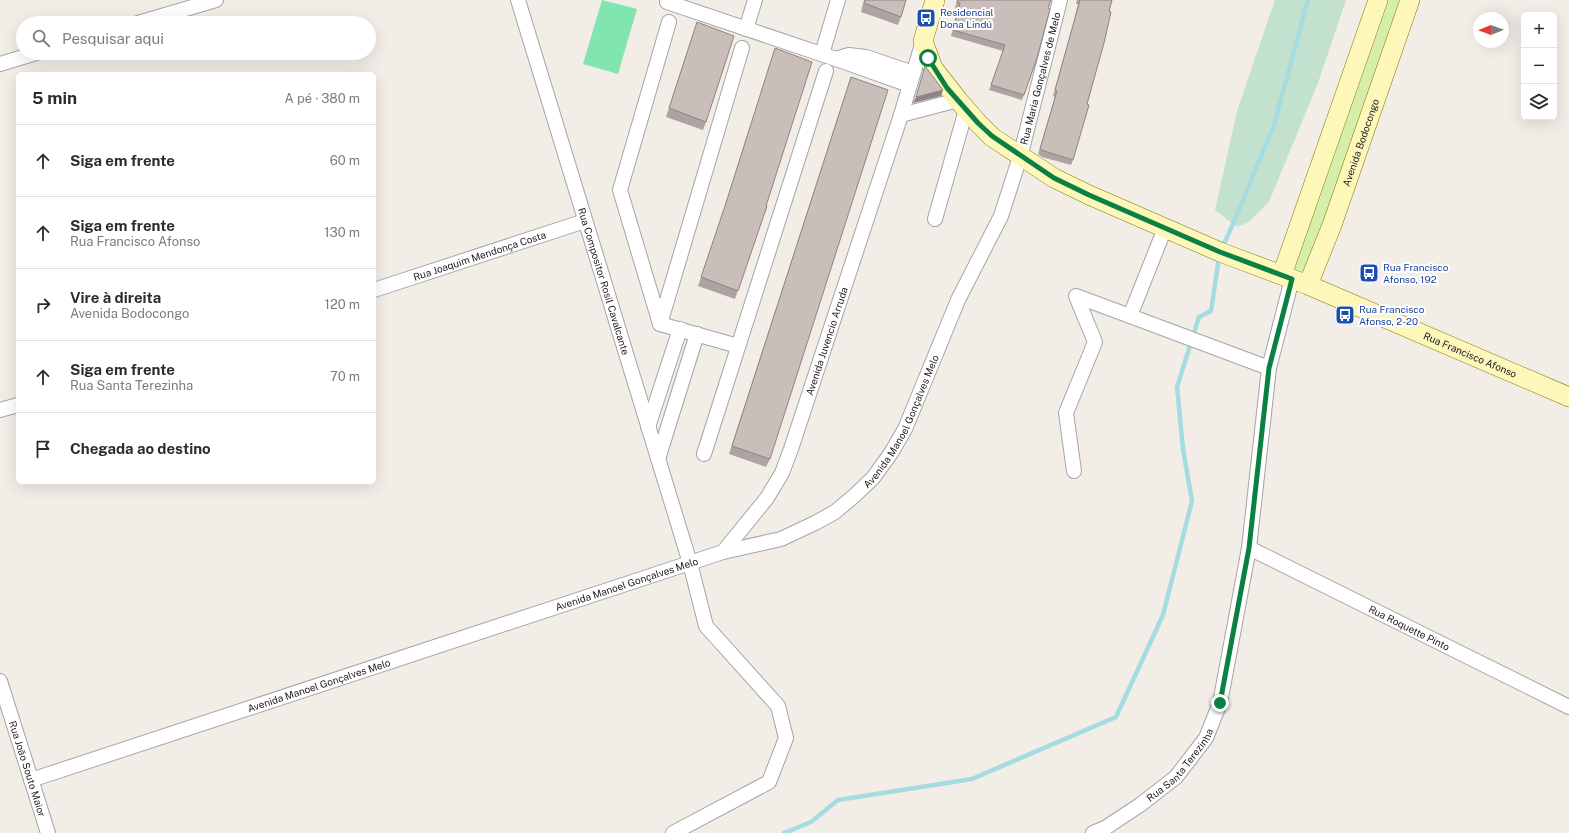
<!DOCTYPE html>
<html lang="pt">
<meta charset="utf-8">
<style>
:root{--surface:#fff;--page:#f2f2f3;--text:#2b2b33;--muted:#7c7c81;--line:#e1e1e2}
body{margin:0;font-family:"Public Sans",sans-serif;background:var(--page);color:var(--text)}
.controls{position:absolute;right:12px;top:12px;display:grid;overflow:hidden;border-radius:6px;box-shadow:0 4px 16px #0002}
.controls button{width:36px;height:36px;display:grid;place-items:center;padding:0;border:0;border-bottom:1px solid var(--line);background:var(--surface);color:var(--text);font:20px sans-serif}
.compass{position:absolute;left:1473px;top:12px;width:36px;height:36px;border-radius:50%;background:var(--surface);box-shadow:0 4px 16px #0002;rotate:269deg}
.stop{position:absolute;width:12px;height:12px;margin:-9px;border:3px solid #0b8043;border-radius:50%;background:#fff}
.stop.end{background:#0b8043;border-color:#fff;box-shadow:0 1px 4px #0008}
.list{margin:0;padding:0;list-style:none}
h2{display:flex;justify-content:space-between;align-items:center;height:52px;margin:0;padding:0 16px;font-size:17px}
h2 small{font-size:13px;font-weight:400;color:var(--muted)}
.list li{display:grid;grid-template-columns:26px 1fr auto;gap:12px;align-items:center;box-sizing:border-box;height:72px;padding:0 16px;border-top:1px solid var(--line)}
.list b{display:block;font-size:15px;white-space:nowrap}
.list p{margin:0;font-size:13px;white-space:nowrap;color:var(--muted)}
.list em{font-size:13px;font-style:normal;color:var(--muted)}
.icon{flex:none;width:22px;height:22px;fill:none;stroke:currentColor;stroke-width:2;stroke-linecap:round;stroke-linejoin:round}
.map{position:relative;flex:none;width:1569px;height:833px;overflow:hidden}
.search{position:absolute;background:var(--surface);box-shadow:0 4px 16px #0002;left:16px;top:16px;width:360px;height:44px;display:flex;align-items:center;gap:10px;box-sizing:border-box;padding:0 14px;border-radius:22px;color:var(--muted);font-size:15px}
.panel{position:absolute;background:var(--surface);box-shadow:0 4px 16px #0002;left:16px;top:72px;width:360px;height:412px;border-radius:6px}
.map>svg:first-child{display:block}
.grass{fill:#d5eeab}
.wetland{fill:#c3e1cf}
.pitch{fill:#81e5b0}
.lines{fill:none;stroke-linecap:round;stroke-linejoin:round}
.stream{stroke:#a5dce1;stroke-width:4.5}
.street-casing{stroke:#a5a5a5;stroke-width:16}
.secondary-casing{stroke:#807b00;stroke-width:20}
.street{stroke:#fff;stroke-width:14}
.secondary{stroke:#fdf7ba;stroke-width:19}
.wall{fill:#aea3a0}
.shaded-wall{fill:#8d8582}
.building{fill:#cabeba;stroke:#8d8582}
.route{stroke:#0b8043;stroke-width:5}
.labels{text-anchor:middle;stroke-width:4;stroke-linejoin:round;paint-order:stroke}
.transit-label{font-size:10px;fill:#164399;stroke:#fff;text-anchor:start}
.street-label{font-size:10px;fill:#212121;stroke:#fff}
</style>
<div class="map">
<svg width="1569" height="833" viewBox="0 0 1569 833">
<rect width="100%" height="100%" fill="#f2ede7"/>
<!-- grass -->
<path class="grass" d="M1384 0H1403L1306 275 1292 268Z"/>
<!-- wetland -->
<path class="wetland" d="M1275 0H1346L1318 83 1269 202 1249 222 1237 227 1215 210 1237 111Z"/>
<!-- pitch -->
<path class="pitch" d="M602 0 637 9 618 74 583 64Z"/>
<g class="lines">
<!-- stream -->
<g class="stream">
<path d="M1222 248 1233 224 1274 125 1308 0"/>
<path d="M784 833 811 822 838 800 972 779 1116 717 1163 615 1192 501 1183 449 1177 387 1199 317 1211 311 1219 257"/>
</g>
<!-- street casing -->
<g class="street-casing">
<g id="street">
<path id="s1" d="M518 0 690 563 706 626 778 706 786 738 769 782 673 833"/>
<path d="M668 0 667 2 836 59 909 85"/>
<path d="M669 22 620 190 660 324 738 346"/>
<path d="M138 23 216 0"/>
<path d="M746 29 755 0"/>
<path d="M822 54 838 0"/>
<path d="M836 59 849 55 866 57 913 73"/>
<path d="M0 64 36 53"/>
<path d="M901 115 958 100"/>
<path d="M935 219 966 110"/>
<path d="M1165 228 1130 316 1269 368"/>
<path id="s2" d="M374 290 585 221"/>
<path d="M660 324 742 48"/>
<path d="M0 410 18 405"/>
<path d="M648 427 680 329"/>
<path d="M704 454 826 71"/>
<path d="M658 459 697 334"/>
<path d="M1074 471 1066 413 1095 342 1076 296 1130 316"/>
<path id="s3" d="M1249 548 1569 707"/>
<path id="s4" d="M723 552 767 498 782 473 791 449 901 115 923 41"/>
<path id="s5" d="M0 681 48 833"/>
<path id="s6" d="M31 780 723 552 781 539 815 523 835 512 854 496 873 478 891 453 905 429 958 300 1001 216 1020 157 1060 0"/>
<path id="s7" d="M1093 833 1105 828 1140 805 1176 777 1206 738 1220 703 1249 548 1269 368 1292 279"/>
</g>
</g>
<!-- secondary casing -->
<g class="secondary-casing">
<g id="secondary">
<path id="s8" d="M935 0 923 41 933 68 958 100 978 123 992 137 1054 178 1089 195 1220 252 1308 285 1569 397"/>
<path d="M1282 275 1378 0"/>
<path id="s9" d="M1308 285 1332 225 1410 0"/>
</g>
</g>
<!-- street -->
<use href="#street" class="street"/>
<!-- secondary -->
<use href="#secondary" class="secondary"/>
</g>
<!-- wall -->
<g class="wall">
<path d="M864 0 901 17 898 25 861 12Z"/>
<path d="M957 0H1051L1048 8 1037 58 1022 100 989 90 1003 51 951 36 958 9 955 8Z"/>
<path d="M1077 0H1112L1087 104 1073 160 1071 165 1042 157 1038 154 1055 97 1053 96 1074 21 1078 4H1076Z"/>
<path d="M697 22 706 122 703 130 666 117Z"/>
<path d="M775 48 766 206H767L735 299 698 286 722 215Z"/>
<path d="M851 77 770 459 766 467 729 454Z"/>
</g>
<!-- shaded-wall -->
<path class="shaded-wall" d="M943 90 941 96 913 103 916 97Z"/>
<!-- building -->
<g class="building">
<path d="M865 0H906L901 17 864 3Z"/>
<path d="M958 0H1051L1048 8 1050 9 1037 58 1024 95 991 85 1005 45 953 30 960 3 957 2Z"/>
<path d="M1080 0H1112L1109 11 1111 12 1104 43 1087 104 1089 105 1073 160 1044 151 1040 149 1057 91 1055 90Z"/>
<path d="M697 22 734 36 706 122 669 108Z"/>
<path d="M775 48 812 62 766 206H767L738 291 701 277 725 206Z"/>
<path d="M925 66 943 90 916 97Z"/>
<path d="M851 77 888 90 770 459 732 446Z"/>
</g>
<g class="lines">
<!-- route -->
<path class="route" d="M928 58 947 88 978 123 992 136 1054 178 1089 195 1220 252 1292 279 1269 368 1249 548 1220 703"/>
</g>
<!-- icons -->
<defs>
<g id="bus-square" transform="scale(1)"><rect x="-9" y="-9" width="18" height="18" rx="4" fill="#1a4fb4" stroke="#fff"/><path d="M-5-6H5V4H4V6H2V4H-2V6H-4V4H-5ZM-3.5-4V0h7V-4ZM-3.5 1.2v1.5H-2V1.2ZM2 1.2v1.5H3.5V1.2Z" fill="#fff"/></g>
</defs>
<g fill-rule="evenodd">
<use href="#bus-square" x="926" y="18"/>
<use href="#bus-square" x="1369" y="273"/>
<use href="#bus-square" x="1345" y="315"/>
</g>
<g class="labels">
<!-- transit labels -->
<g class="transit-label">
<text x="940" y="16">Residencial<tspan x="940" dy="12">Dona Lindú</tspan></text>
<text x="1383" y="271">Rua Francisco<tspan x="1383" dy="12">Afonso, 192</tspan></text>
<text x="1359" y="313">Rua Francisco<tspan x="1359" dy="12">Afonso, 2-20</tspan></text>
</g>
<!-- street labels -->
<g class="street-label">
<text dy="4" stroke="none"><textPath href="#s6" startOffset="1335">Rua Maria Gonçalves de Melo</textPath></text>
<text dy="4" stroke="none"><textPath href="#s9" startOffset="152">Avenida Bodocongo</textPath></text>
<text dy="4" stroke="none"><textPath href="#s2" startOffset="111">Rua Joaquim Mendonça Costa</textPath></text>
<text dy="4" stroke="none"><textPath href="#s1" startOffset="294">Rua Compositor Rosil Cavalcante</textPath></text>
<text dy="4" stroke="none"><textPath href="#s4" startOffset="238">Avenida Juvencio Arruda</textPath></text>
<text dy="4" stroke="none"><textPath href="#s8" startOffset="689">Rua Francisco Afonso</textPath></text>
<text dy="4" stroke="none"><textPath href="#s6" startOffset="963">Avenida Manoel Gonçalves Melo</textPath></text>
<text dy="4" stroke="none"><textPath href="#s6" startOffset="627">Avenida Manoel Gonçalves Melo</textPath></text>
<text dy="4" stroke="none"><textPath href="#s3" startOffset="179">Rua Roquette Pinto</textPath></text>
<text dy="4" stroke="none"><textPath href="#s6" startOffset="303">Avenida Manoel Gonçalves Melo</textPath></text>
<text dy="4" stroke="none"><textPath href="#s7" startOffset="112">Rua Santa Terezinha</textPath></text>
<text dy="4" stroke="none"><textPath href="#s5" startOffset="92">Rua João Souto Maior</textPath></text>
</g>
</g>
</svg>
<div class="controls">
<button>+</button>
<button>−</button>
<button><svg class="icon" aria-label="layers" viewBox="0 0 24 24"><path d="M12 4l9 5-9 5-9-5zM3 14l9 5 9-5"/></svg></button>
</div>
<svg class="compass" viewBox="-18 -18 36 36"><path d="M0-13l5 13h-10z" fill="#e53935"/><path d="M0 13l5-13h-10z" fill="#7c7c81"/></svg>
<div class="stop" style="left:928px;top:58px"></div>
<div class="stop end" style="left:1220px;top:703px"></div>
<div class="search"><svg class="icon" aria-label="search" viewBox="0 0 24 24"><circle cx="10" cy="10" r="6"/><path d="M15 15l6 6"/></svg>Pesquisar aqui</div>
<section class="panel">
<h2>5 min<small>A pé · 380 m</small></h2>
<ul class="list">
<li><svg class="icon" aria-label="ahead" viewBox="0 0 24 24"><path d="M12 20V5M6 11l6-6 6 6"/></svg><div><b>Siga em frente</b></div><em>60 m</em></li>
<li><svg class="icon" aria-label="ahead" viewBox="0 0 24 24"><path d="M12 20V5M6 11l6-6 6 6"/></svg><div><b>Siga em frente</b><p>Rua Francisco Afonso</p></div><em>130 m</em></li>
<li><svg class="icon" aria-label="right" viewBox="0 0 24 24"><path d="M7 20v-9h11M14 6l5 5-5 5"/></svg><div><b>Vire à direita</b><p>Avenida Bodocongo</p></div><em>120 m</em></li>
<li><svg class="icon" aria-label="ahead" viewBox="0 0 24 24"><path d="M12 20V5M6 11l6-6 6 6"/></svg><div><b>Siga em frente</b><p>Rua Santa Terezinha</p></div><em>70 m</em></li>
<li><svg class="icon" aria-label="arrive" viewBox="0 0 24 24"><path d="M6 21V4h12l-3 4 3 4H6"/></svg><div><b>Chegada ao destino</b></div></li>
</ul>
</section>
</div>
